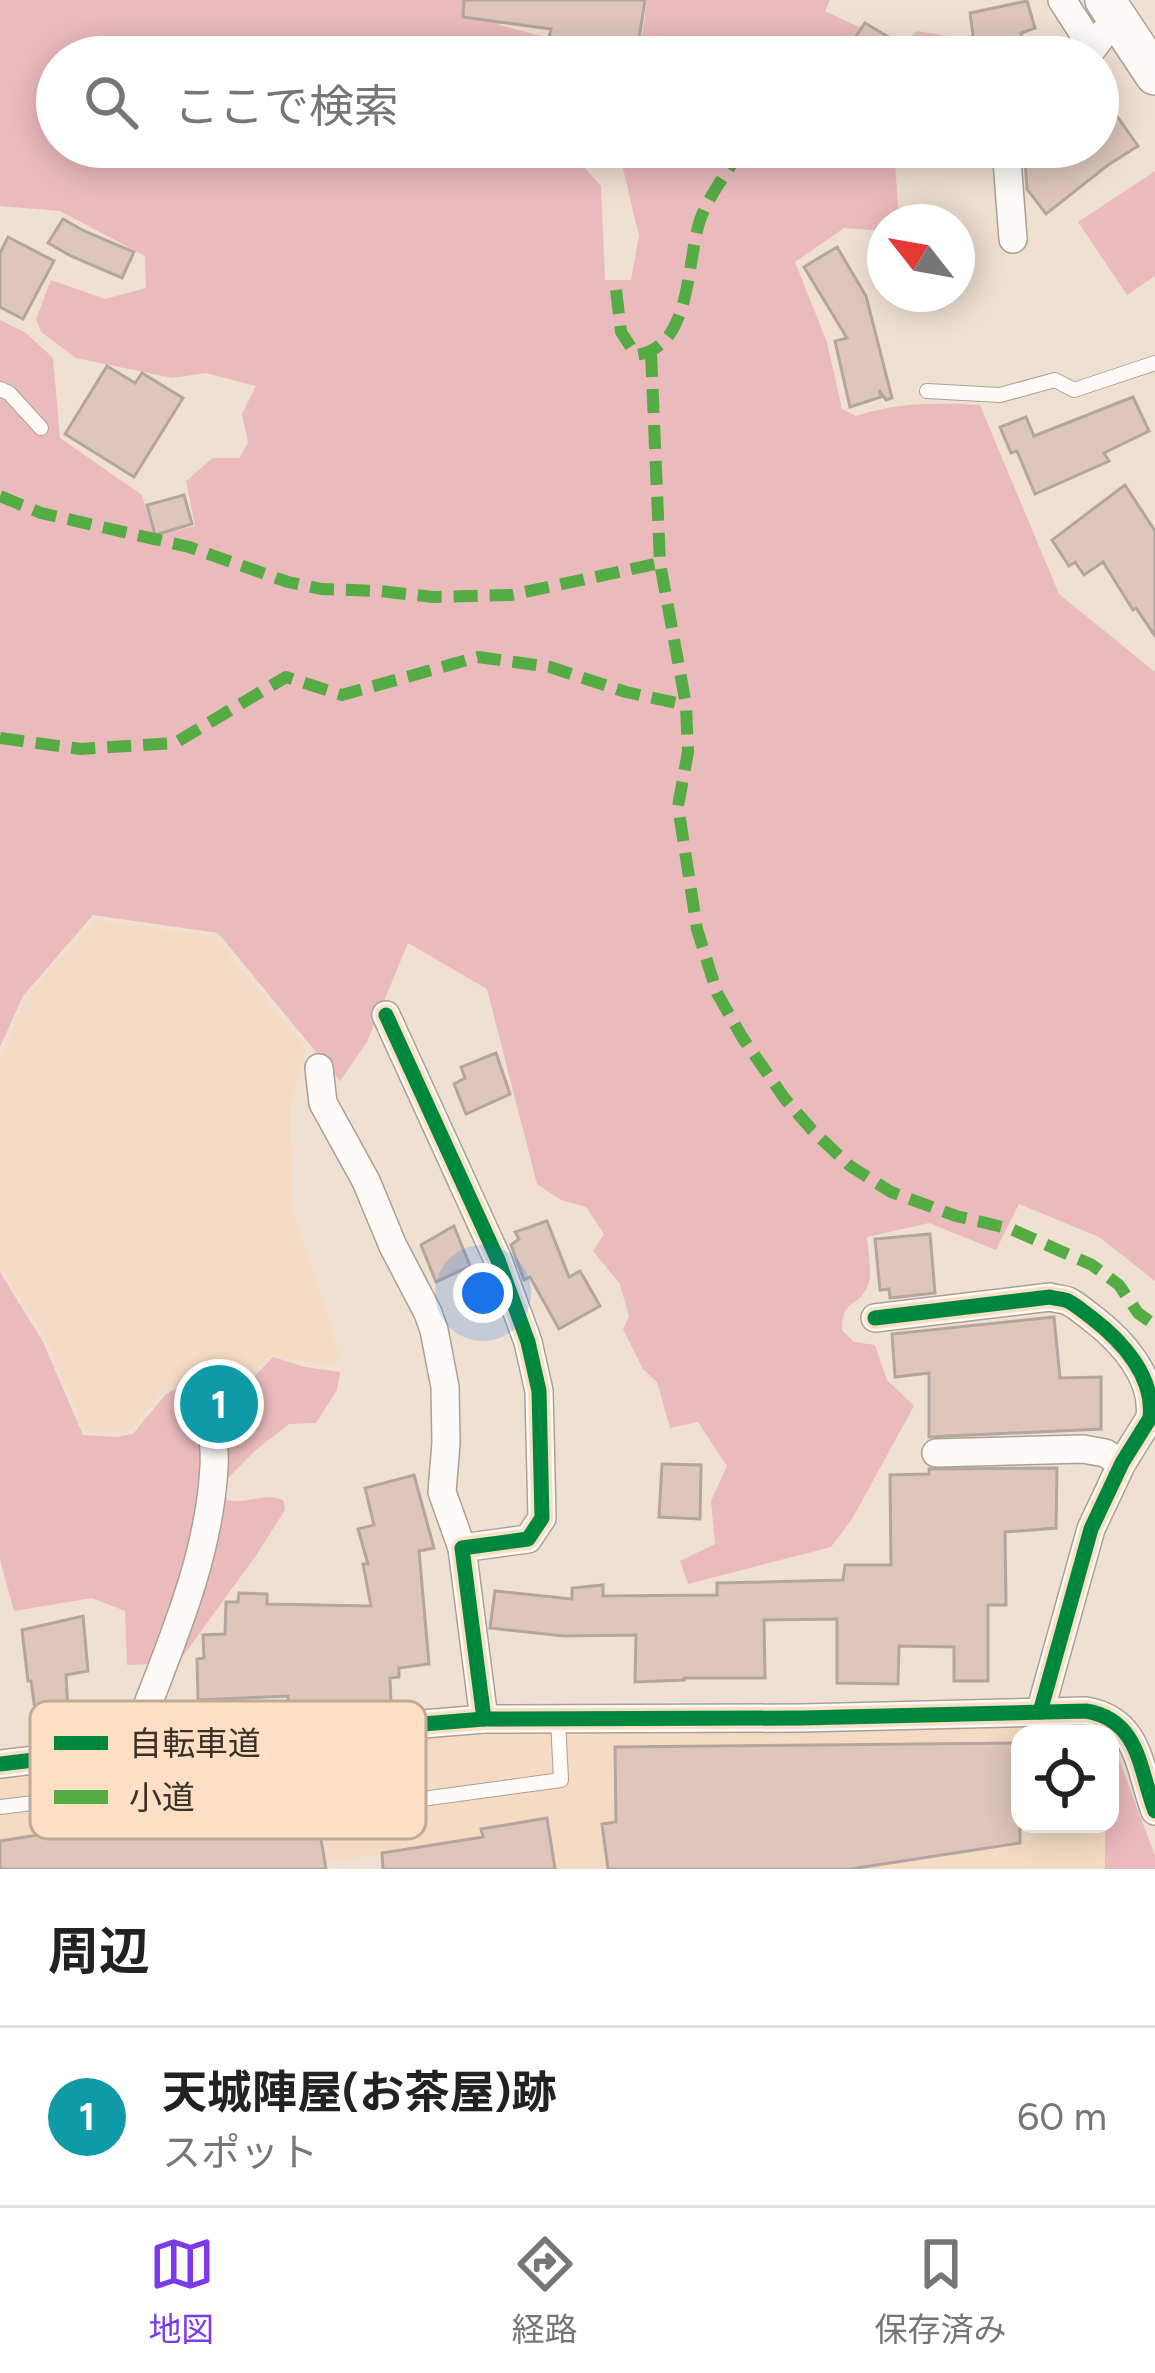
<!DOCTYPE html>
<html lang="ja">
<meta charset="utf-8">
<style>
:root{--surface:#fff;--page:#f2f2f2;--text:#222;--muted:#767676;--line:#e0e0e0;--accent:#7c3aed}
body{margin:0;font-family:Figtree,"Noto Sans JP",sans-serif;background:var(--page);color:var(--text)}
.controls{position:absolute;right:36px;bottom:36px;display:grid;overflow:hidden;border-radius:24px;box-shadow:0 6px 30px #0003}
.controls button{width:108px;height:108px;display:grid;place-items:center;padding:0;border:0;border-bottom:3px solid var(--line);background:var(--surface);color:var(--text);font:60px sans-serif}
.compass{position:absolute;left:867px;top:204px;width:108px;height:108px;border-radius:50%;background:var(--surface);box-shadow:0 6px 30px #0003;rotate:301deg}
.you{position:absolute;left:483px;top:1293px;width:42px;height:42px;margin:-30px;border:9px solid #fff;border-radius:50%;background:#1a73e8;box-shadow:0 0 0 18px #1a73e833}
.badge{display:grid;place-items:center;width:78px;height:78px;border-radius:50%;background:var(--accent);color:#fff;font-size:39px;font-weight:700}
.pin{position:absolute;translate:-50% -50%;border:6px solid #fff;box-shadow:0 3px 12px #0006}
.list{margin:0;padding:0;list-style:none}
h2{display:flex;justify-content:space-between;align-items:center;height:156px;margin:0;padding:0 48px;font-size:51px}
h2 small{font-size:39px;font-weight:400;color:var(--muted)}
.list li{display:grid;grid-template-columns:78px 1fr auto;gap:36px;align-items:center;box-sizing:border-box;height:180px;padding:0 48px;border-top:3px solid var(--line)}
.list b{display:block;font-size:45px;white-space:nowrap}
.list p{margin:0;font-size:39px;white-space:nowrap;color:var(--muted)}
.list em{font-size:39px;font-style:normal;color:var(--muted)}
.icon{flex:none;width:66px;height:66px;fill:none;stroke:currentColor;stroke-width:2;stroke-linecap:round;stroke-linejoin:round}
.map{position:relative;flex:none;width:1155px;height:1869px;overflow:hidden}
.search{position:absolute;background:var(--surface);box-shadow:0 6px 30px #0003;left:36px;right:36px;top:36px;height:132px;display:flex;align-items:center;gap:30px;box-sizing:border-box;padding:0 42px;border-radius:66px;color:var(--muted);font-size:45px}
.sheet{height:336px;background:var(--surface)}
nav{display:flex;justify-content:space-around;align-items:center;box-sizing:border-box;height:168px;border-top:3px solid var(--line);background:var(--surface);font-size:33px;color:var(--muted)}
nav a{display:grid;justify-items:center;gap:6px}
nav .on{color:var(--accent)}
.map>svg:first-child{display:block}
.built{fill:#f5dbc3}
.green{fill:#ebbabd}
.building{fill:#dec6bb;stroke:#b3a69e;stroke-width:3}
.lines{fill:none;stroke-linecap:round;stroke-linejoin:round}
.service-casing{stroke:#aba095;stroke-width:16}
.minor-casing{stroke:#aba095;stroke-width:30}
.secondary-casing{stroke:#aba095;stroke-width:42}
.service{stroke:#fdfaf8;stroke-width:14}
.minor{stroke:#fdfaf8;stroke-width:27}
.secondary{stroke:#fdfaf8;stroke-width:39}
.quiet{stroke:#55ab44;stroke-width:12;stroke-dasharray:24 12;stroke-linecap:butt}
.cycleway-casing{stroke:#fcdfc5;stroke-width:22}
.cycleway{stroke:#00873e;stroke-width:15}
.key{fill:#fcdfc5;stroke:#c2ab96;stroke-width:3}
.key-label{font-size:33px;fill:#3c3127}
</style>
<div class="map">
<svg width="1155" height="1869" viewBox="0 0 1155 1869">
<rect width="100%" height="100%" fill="#efe0d2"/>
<!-- built -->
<g class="built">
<path d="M95 920 215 937 306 1049 290 1107 292 1208 340 1357 329 1365 270 1355 246 1379 238 1400 192 1374 162 1390 131 1430 114 1432 86 1431 44 1335 0 1266V1059L27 997Z"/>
<path d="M1041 1723 1084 1727 1103 1734H1020V1743L702 1748 871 1866 1031 1842 1029 1824H1105V1869H555L546 1818 482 1829 483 1837 284 1869 323 1855 313 1791 0 1841V1772L499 1730 669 1732Z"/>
</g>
<!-- green -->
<g class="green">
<path d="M0 0H489L500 25 541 36 547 57H57V147H566L601 186 605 280H631L639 236 621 160 612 147H894L899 222H885V231L844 228 795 262 827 342 842 409 856 416C901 402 933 403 980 405L1059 594 1155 672V1281L1099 1237 1019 1204 996 1250 929 1223 867 1237C868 1252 873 1275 867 1288 857 1308 842 1298 842 1330L854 1342 875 1345 887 1380 914 1406 852 1519 831 1547 688 1584 680 1561 715 1544 711 1501 727 1466 698 1422 670 1428 657 1382 643 1369 623 1329 629 1317 620 1284 593 1251 604 1234 586 1207 561 1200 537 1184 487 989 408 943 367 1042 340 1081 218 933 93 915 23 996 0 1047V320L26 333 53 358 60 438 142 495 154 536 195 526 186 481 213 458H239L248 443 242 414 256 386 206 373 172 378 76 358 41 332 36 319 51 280 105 299 146 288 145 256 60 211 0 206Z"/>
<path d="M647 0H830L825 11 861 28 841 54 845 57H639Z"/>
<path d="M917 31 947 36 967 57H891Z"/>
<path d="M1155 171V276L1127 295 1078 222Z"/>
<path d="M0 1272 43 1342 83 1435 116 1437 133 1434 166 1394 195 1379 242 1407 249 1382 273 1357 305 1367 340 1372 337 1390 316 1423 289 1424 256 1450 222 1484 227 1500C247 1505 264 1492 283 1500L285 1510 257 1554 178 1663 127 1665 125 1611 92 1598 14 1611 0 1560Z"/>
<path d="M1110 1748 1120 1762 1155 1856V1869H1105V1824H1110Z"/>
</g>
<!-- building -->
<g class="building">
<path d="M464 0H645L637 52 549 38 551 29 463 17Z"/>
<path d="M1027 1 1035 28 1021 33 1025 51 994 57H976L970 13Z"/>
<path d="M865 23 922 57H842Z"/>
<path d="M1098 89 1138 146 1108 165 1046 214 1027 189 1025 160 1042 147H1098Z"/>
<path d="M63 219 84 231 134 252 122 278 71 256 48 243Z"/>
<path d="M8 237 54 261 23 319 0 307V253Z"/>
<path d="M837 247 866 296 892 398 886 400 879 390 881 397 850 407 835 341 847 338 804 267Z"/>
<path d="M107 366 135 383 142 373 183 398 134 477 65 434Z"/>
<path d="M1133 397 1149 431 1104 453 1109 461 1035 494 1017 451 1011 453 1000 427 1026 417 1034 436Z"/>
<path d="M1125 485 1155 531V636L1136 608 1133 610 1103 562 1084 575 1075 562 1069 566 1052 540Z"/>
<path d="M184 495 192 524 155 535 147 505Z"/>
<path d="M496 1053 510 1094 466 1114 454 1084 465 1078 461 1067Z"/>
<path d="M547 1221 569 1277 580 1271 600 1306 559 1329 530 1277 524 1280 511 1245 519 1239 515 1232Z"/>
<path d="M454 1226 470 1266 436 1282 421 1245Z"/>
<path d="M930 1234 935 1293 890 1298 889 1289 880 1290 875 1239Z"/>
<path d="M1054 1317 1060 1378 1101 1377V1429L929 1437V1373L895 1377 892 1334Z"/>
<path d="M662 1464 701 1465 700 1519 659 1517Z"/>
<path d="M1057 1468 1056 1528 1005 1532 1006 1605H988V1681H954V1647L899 1646 898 1684 837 1683V1619L764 1620 765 1678H684V1680L635 1682 636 1635 564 1636 490 1628 495 1591 572 1599V1588L603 1585V1596L717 1595V1583L843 1580 845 1565H891L890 1475 929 1474V1469Z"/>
<path d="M414 1475 434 1548 419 1551 429 1664 399 1668V1677L390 1678 391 1703 289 1708 288 1696 198 1700 197 1659 204 1658 203 1635 225 1634 226 1602H238L239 1593 267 1594V1604L371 1606 363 1564H368L358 1529 374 1525 365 1488Z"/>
<path d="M83 1616 88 1671 66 1675 69 1729 38 1732 31 1681H28L22 1630Z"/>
<path d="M1020 1743V1843L851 1869H608L602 1824 616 1822 615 1747Z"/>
<path d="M313 1791 326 1869H0V1841Z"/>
<path d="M547 1818 555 1869H383L382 1853 483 1837 481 1829Z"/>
</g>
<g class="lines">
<!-- service casing -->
<g class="service-casing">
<g id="service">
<path d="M0 389 9 393 41 428"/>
<path d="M927 391 1000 395 1055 380 1074 390 1155 363"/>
<path d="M0 1807 328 1767 335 1811 561 1780 558 1720"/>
</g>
</g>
<!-- minor casing -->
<g class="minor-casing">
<g id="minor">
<path d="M1062 0 1093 48 1115 18"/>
<path d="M1006 147 1013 239"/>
<path d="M386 1015 498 1260 528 1342 539 1391 542 1518 528 1539 462 1548 484 1719"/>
<path d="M319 1068 323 1103 366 1181 393 1246 428 1313 434 1330 445 1387 446 1443 442 1492 462 1548"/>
<path d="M875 1318 1050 1297C1056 1299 1063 1299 1068 1301 1076 1305 1085 1313 1092 1318 1122 1341 1155 1377 1150 1418L1122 1463 1091 1529 1040 1712"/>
<path d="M936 1453 1083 1449 1105 1453 1122 1463"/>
<path d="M142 1747 138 1730C170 1645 209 1560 214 1467 216 1443 209 1416 207 1392"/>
<path d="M0 1764 142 1747 484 1719 802 1718 1086 1711C1140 1720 1139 1769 1155 1811"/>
</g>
</g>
<!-- secondary casing -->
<g class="secondary-casing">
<path id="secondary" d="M1105 0 1155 75"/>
</g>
<!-- service -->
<use href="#service" class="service"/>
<!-- minor -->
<use href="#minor" class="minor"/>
<!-- secondary -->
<use href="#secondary" class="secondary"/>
<!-- quiet -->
<g class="quiet">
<path d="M737 53 747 57"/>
<path d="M616 290 621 332 636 355C692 348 686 263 700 220 709 195 729 170 743 147"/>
<path d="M651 353 660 563 686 705 688 752 678 806 697 929 717 993 742 1037 785 1099 812 1130 850 1166 891 1192 956 1216 1011 1229 1092 1265 1119 1285 1138 1313 1155 1325"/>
<path d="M0 496 41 513 189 547 288 582 321 589 379 591 433 597 511 595 660 563"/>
<path d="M0 738 81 749 175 743 286 677 342 695 478 657 550 667 626 692 686 705"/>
</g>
<!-- cycleway casing -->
<g class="cycleway-casing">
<g id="cycleway">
<path d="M386 1015 498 1260 528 1342 539 1391 542 1518 528 1539 462 1548 484 1719"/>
<path d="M875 1318 1050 1297C1056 1299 1063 1299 1068 1301 1076 1305 1085 1313 1092 1318 1122 1341 1155 1377 1150 1418L1122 1463 1091 1529 1040 1712"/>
<path d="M0 1764 142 1747 484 1719 802 1718 1086 1711C1140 1720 1139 1769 1155 1811"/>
</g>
</g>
<!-- cycleway -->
<use href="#cycleway" class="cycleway"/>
</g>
<!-- legend -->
<rect x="30" y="1701" width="396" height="138" rx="18" class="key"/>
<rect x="54" y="1736" width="54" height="14" fill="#00873e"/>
<rect x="54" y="1790" width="54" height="14" fill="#55ab44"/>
<g class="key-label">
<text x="129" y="1755">自転車道</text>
<text x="129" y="1809">小道</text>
</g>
</svg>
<div class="controls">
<button><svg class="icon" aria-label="locate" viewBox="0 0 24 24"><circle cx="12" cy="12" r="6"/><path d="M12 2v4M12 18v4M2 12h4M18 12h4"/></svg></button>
</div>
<svg class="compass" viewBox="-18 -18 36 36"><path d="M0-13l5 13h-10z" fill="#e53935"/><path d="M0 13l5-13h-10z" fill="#767676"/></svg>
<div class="you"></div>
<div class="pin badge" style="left:219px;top:1404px;background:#0f9aa8">1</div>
<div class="search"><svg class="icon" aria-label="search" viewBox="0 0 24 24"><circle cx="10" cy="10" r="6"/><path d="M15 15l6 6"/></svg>ここで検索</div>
</div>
<section class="sheet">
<h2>周辺<small></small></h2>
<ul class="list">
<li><span class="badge" style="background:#0f9aa8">1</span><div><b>天城陣屋(お茶屋)跡</b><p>スポット</p></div><em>60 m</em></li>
</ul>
</section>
<nav>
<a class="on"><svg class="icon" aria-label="map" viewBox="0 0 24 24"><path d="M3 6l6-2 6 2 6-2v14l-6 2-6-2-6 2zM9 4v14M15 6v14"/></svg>地図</a>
<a><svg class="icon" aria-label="directions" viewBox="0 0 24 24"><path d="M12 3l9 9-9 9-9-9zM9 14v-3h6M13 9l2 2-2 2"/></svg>経路</a>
<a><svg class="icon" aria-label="saved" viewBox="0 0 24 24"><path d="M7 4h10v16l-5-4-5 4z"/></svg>保存済み</a>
</nav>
